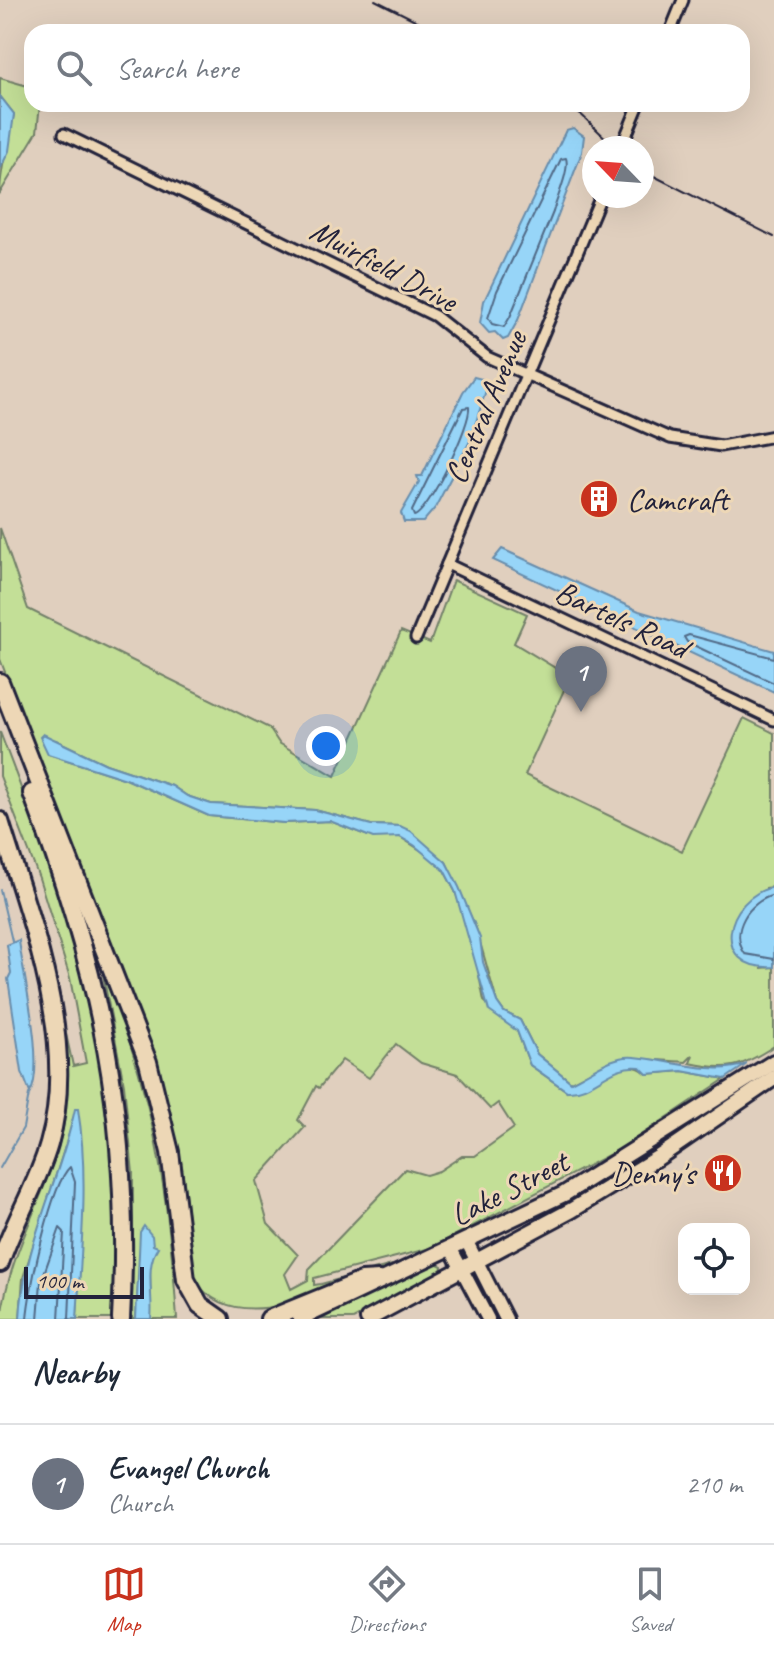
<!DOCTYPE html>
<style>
:root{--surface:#fff;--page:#f2f2f3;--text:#1f2937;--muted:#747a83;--line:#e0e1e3;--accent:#c8321e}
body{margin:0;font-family:Caveat,sans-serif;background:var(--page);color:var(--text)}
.controls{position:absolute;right:24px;bottom:24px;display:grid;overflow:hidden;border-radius:16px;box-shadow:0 8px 32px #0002}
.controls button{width:72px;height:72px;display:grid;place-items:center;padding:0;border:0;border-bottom:2px solid var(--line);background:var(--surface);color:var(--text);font:40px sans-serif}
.compass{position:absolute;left:582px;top:136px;width:72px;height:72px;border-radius:50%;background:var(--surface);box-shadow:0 8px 32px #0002;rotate:295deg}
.scale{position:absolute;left:24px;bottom:20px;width:120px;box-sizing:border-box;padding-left:8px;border:4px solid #22223b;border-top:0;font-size:22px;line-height:28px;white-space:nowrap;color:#22223b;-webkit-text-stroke:6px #edd7b6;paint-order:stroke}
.you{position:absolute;left:326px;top:746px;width:28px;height:28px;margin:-20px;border:6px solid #fff;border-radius:50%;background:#1a73e8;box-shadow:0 0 0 12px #1a73e833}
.badge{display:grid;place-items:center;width:52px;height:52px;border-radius:50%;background:var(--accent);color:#fff;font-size:26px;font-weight:700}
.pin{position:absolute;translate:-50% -66px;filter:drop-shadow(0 2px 4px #0008)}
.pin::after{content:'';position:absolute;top:42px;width:28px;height:24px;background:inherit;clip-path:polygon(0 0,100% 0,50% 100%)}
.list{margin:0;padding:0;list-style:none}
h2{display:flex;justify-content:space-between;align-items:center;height:104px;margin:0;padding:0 32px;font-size:34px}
h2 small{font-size:26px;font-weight:400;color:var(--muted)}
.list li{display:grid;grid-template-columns:52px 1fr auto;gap:24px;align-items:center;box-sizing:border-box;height:120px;padding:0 32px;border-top:2px solid var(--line)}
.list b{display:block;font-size:30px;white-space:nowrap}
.list p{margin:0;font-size:26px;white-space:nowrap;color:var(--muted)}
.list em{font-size:26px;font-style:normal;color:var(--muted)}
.icon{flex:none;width:44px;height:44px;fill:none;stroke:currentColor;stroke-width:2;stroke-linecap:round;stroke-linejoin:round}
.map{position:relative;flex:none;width:774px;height:1319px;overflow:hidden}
.search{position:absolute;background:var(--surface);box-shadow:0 8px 32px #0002;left:24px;right:24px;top:24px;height:88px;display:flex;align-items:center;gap:20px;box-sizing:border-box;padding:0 28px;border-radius:24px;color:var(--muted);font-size:30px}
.sheet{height:224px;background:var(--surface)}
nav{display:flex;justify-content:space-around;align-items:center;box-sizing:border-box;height:112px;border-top:2px solid var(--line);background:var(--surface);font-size:22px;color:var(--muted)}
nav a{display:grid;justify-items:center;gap:4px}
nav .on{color:var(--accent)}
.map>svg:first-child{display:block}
.green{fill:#c3df97;stroke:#728069;stroke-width:2;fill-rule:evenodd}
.water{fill:#97d5f8;stroke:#688dac;stroke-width:2}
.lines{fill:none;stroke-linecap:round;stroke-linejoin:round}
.shore{stroke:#516a87;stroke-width:2}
.stream{stroke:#688dac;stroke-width:2}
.minor-casing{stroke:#22223b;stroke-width:15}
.secondary-casing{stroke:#22223b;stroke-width:18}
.primary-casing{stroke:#22223b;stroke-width:20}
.motorway-casing{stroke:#22223b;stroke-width:22}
.minor{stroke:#edd7b6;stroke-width:9}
.secondary{stroke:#edd7b6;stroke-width:12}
.primary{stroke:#edd7b6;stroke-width:14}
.motorway{stroke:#edd7b6;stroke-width:16}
.rail{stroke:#22223b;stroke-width:2}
.labels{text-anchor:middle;stroke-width:6;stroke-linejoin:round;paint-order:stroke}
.street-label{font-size:32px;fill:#22223b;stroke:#edd7b6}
.poi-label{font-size:32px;fill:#22223b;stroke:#edd7b6;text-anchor:start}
</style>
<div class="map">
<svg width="774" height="1319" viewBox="0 0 774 1319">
<rect width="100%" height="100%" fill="#e0cfbe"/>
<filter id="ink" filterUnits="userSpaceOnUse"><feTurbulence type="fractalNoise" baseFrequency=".0125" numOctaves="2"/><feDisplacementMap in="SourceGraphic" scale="16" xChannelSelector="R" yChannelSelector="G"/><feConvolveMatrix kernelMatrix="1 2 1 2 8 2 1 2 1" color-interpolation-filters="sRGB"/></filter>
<g filter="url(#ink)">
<!-- green -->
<g class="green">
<path d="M0 78 31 87 32 104H40L37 132 0 193C0 167 9 141 14 114L0 96Z"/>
<path d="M0 528 28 609 269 728 279 743 335 776 401 631 430 643 453 580 527 614 514 643 570 677 525 775 682 851 744 718 774 733V887L766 888 762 968 774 967V1046C742 1067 729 1072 690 1063L693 1055 686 1062C627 1059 626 1052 571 1082L537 1054 520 1020 504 1012 497 1002 476 928 446 862 400 826 371 825 315 810 211 804 187 796 172 786 106 764 56 740 48 754 126 779 209 816 285 823 330 821 368 836 400 837 428 855 444 870 455 891 473 944 484 1001 517 1031 530 1065 567 1091C589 1082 628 1053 647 1074L682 1071 725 1079 618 1150 431 1248 314 1278V1285L321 1284 392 1265C366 1275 341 1285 315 1295 271 1312 223 1319 195 1281L182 1166 158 1064 0 659ZM396 1044 421 1063 457 1074 490 1109 498 1103 514 1128 475 1156H462L439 1171 426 1175 405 1169 309 1269 308 1280 291 1289 285 1274 298 1255 268 1224 256 1181 305 1127 298 1120 316 1086 319 1088 342 1060 369 1078Z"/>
<path d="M0 732C34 823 70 914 92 1009 115 1110 118 1216 111 1319H77L83 1182 77 1109 23 1278 20 1319H1C9 1253 44 1200 61 1137 74 1086 63 1035 55 984L73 1066 86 1063 70 978 39 878 0 776Z"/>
<path d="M100 959C151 1087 168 1182 177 1319H151L150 1262 153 1254H140L136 1319H132L133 1173 124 1085Z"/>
<path d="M436 1263 442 1266 441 1273 353 1319H316Z"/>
</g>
<!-- water -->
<g class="water">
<path d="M0 96 14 114 9 151 0 169Z"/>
<path d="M573 128 584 136 582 152 518 320 508 338 503 340 495 332 489 333 480 323 484 301 566 130Z"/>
<path d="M474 377 482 379 487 387 470 441 435 508 423 522H404L401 513 419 482 417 476H422L463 392Z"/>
<path d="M502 549 639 611 774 651V692L493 560Z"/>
<path d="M43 734 106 764 172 786 187 796 211 804 315 810 371 825 400 826 411 831 446 862 459 887 480 938 483 962 497 1002 504 1012 520 1020 537 1054 571 1082C590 1073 612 1054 635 1057 670 1060 713 1076 747 1064L725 1079 682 1071 647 1074 640 1067C610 1063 594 1093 567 1091L530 1065 517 1031 489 1011 455 891 444 870 414 845 400 837 373 838 330 821 284 823 209 816 126 779 48 754 40 737Z"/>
<path d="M774 887V967C708 971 725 896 774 887Z"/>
<path d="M19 940C22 971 46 1065 30 1093L22 1072 8 979 11 973 7 945Z"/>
<path d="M75 1109H78C89 1177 81 1250 77 1319H20C23 1246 60 1180 75 1109Z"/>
<path d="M144 1226 152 1236 153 1245 158 1247C144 1268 154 1296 151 1319H136L140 1232Z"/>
</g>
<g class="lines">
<!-- shore -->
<g class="shore">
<path d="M566 158C570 169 557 198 553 212L510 317 504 327 492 324 488 318 497 291 561 159Z"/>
<path d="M469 407C472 423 428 513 414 516L412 511 463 408Z"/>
<path d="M774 658 689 635 684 637 687 642 774 683"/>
<path d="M774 895C749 901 729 931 745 954L774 959"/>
<path d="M27 1319C29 1290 51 1184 70 1167L75 1182 69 1319"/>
<path d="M38 1319 41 1282 60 1228 64 1232 59 1319"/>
</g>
<!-- stream -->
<g class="stream">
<path d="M0 890 12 941"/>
<path d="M0 1168 23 1128 29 1094"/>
</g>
<!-- minor casing -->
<g class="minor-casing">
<g id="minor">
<path d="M670 32 683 0"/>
<path d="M64 134 435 316 487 357 670 438 721 446 774 436"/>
<path d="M621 148 639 104"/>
<path d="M447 564 774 720"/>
<path d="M416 638 601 196"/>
</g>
</g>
<!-- secondary casing -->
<g class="secondary-casing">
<g id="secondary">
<path d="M467 1242 506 1319"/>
<path d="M451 1249 488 1319"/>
</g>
</g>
<!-- primary casing -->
<g class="primary-casing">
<g id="primary">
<path d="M300 1319 564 1194 774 1062"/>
<path d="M368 1319 572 1210 659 1157 774 1078"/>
</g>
</g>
<!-- motorway casing -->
<g class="motorway-casing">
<g id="motorway">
<path d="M0 682 148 1062 170 1152 186 1280 200 1305 220 1319"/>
<path d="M32 793C101 975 132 1124 121 1319"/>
<path d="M0 821C30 920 79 1041 49 1144 37 1186 13 1223 0 1263"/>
<path d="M269 1319 362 1281 379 1280"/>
</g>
</g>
<!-- minor -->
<use href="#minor" class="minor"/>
<!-- secondary -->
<use href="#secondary" class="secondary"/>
<!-- primary -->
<use href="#primary" class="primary"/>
<!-- motorway -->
<use href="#motorway" class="motorway"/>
<!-- rail -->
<g class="rail">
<path d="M375 0 439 32"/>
<path d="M570 104 616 148"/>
<path d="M642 170 774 237"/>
</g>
</g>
</g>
<!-- icons -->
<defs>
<g id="building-disc" transform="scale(2)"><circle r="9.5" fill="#c8321e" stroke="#edd7b6"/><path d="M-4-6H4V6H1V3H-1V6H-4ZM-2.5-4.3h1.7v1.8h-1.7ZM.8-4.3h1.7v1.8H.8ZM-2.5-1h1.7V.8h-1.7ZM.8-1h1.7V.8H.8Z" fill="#fff"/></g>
<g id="restaurant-disc" transform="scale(2)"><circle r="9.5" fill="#c8321e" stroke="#edd7b6"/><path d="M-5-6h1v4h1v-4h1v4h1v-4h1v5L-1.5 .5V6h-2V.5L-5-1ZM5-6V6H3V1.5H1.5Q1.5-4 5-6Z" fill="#fff"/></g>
</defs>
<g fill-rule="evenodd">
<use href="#building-disc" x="599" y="499"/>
<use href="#restaurant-disc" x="723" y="1173"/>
</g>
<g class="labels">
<!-- street labels -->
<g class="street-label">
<text transform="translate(384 265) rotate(28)" y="11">Muirfield Drive</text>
<text transform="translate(485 407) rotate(-67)" y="11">Central Avenue</text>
<text transform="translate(622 619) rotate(25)" y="11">Bartels Road</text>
<text transform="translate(509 1188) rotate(-27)" y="11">Lake Street</text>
</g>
<!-- poi labels -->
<g class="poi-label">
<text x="627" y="510">Camcraft</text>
<text x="695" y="1184" text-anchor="end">Denny's</text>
</g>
</g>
</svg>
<div class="controls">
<button><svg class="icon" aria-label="locate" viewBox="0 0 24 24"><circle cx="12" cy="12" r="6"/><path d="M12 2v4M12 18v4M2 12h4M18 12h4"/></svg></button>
</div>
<svg class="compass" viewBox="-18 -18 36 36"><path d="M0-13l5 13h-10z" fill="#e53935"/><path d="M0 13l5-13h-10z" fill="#747a83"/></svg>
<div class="scale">100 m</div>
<div class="you"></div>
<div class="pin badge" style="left:581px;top:712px;background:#6b7280">1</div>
<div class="search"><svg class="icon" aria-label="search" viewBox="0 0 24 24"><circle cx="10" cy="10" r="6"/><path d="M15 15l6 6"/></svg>Search here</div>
</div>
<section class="sheet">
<h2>Nearby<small></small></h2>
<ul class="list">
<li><span class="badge" style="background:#6b7280">1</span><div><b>Evangel Church</b><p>Church</p></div><em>210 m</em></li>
</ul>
</section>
<nav>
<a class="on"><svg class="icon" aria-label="map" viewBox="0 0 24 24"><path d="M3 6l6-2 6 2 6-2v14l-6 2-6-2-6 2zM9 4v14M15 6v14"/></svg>Map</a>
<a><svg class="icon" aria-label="directions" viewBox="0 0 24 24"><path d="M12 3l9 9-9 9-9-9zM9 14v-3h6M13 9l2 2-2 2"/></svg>Directions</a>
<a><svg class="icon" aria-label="saved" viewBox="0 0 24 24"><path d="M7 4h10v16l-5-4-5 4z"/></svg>Saved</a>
</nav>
